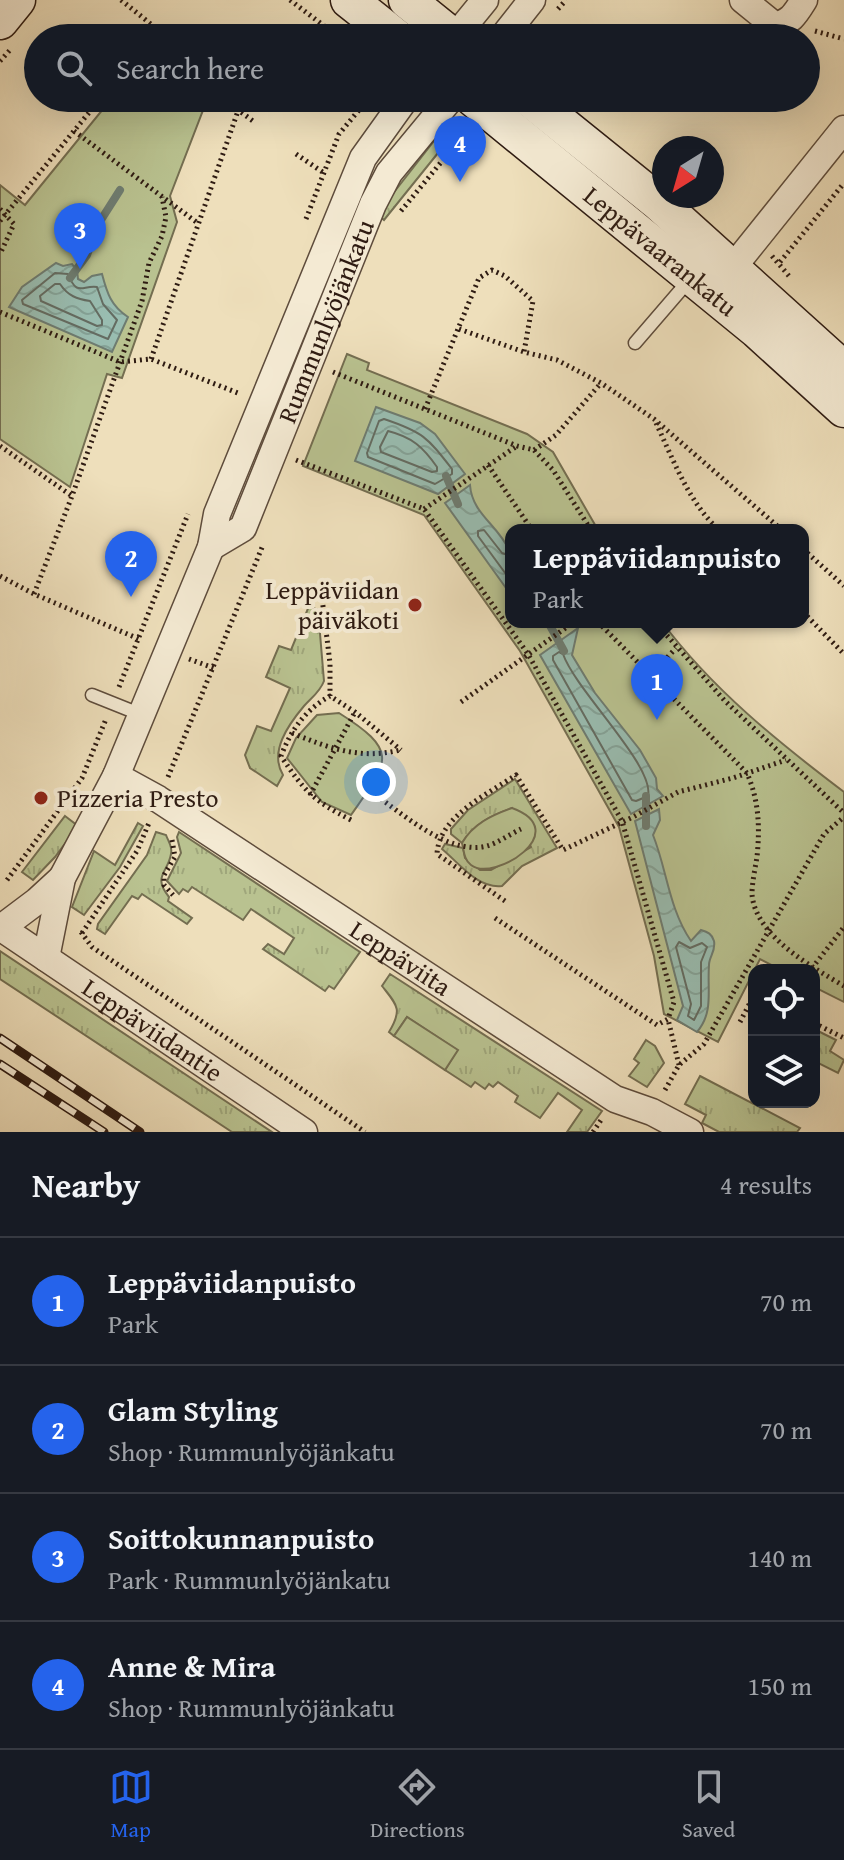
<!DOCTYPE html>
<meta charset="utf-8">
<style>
:root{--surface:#171b24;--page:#20242c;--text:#f1f3f6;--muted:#9ea1a6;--line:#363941;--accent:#2563eb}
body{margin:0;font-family:"Gentium Book Plus",serif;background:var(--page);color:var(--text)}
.controls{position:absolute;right:24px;bottom:24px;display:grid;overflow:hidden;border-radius:16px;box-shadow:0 8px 32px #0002}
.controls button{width:72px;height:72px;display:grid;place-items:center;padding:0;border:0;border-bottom:2px solid var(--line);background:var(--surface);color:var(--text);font:40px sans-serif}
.compass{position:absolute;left:652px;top:136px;width:72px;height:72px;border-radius:50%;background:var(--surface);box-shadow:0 8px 32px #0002;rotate:217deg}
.you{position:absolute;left:376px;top:782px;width:28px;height:28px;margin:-20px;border:6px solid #fff;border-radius:50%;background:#1a73e8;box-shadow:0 0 0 12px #1a73e833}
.badge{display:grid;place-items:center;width:52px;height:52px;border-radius:50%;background:var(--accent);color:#fff;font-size:26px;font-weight:700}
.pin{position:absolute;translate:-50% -66px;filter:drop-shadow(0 2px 4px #0008)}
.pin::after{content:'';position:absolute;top:42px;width:28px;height:24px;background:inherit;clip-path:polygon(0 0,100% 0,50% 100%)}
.popup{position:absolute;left:505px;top:524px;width:304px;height:104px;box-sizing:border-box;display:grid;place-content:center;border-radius:16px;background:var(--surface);filter:drop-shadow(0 2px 6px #0005);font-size:26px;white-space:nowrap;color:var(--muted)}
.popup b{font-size:30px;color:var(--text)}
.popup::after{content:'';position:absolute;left:50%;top:100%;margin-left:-16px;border:16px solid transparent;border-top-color:var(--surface)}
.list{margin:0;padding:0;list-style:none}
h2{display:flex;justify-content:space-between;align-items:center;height:104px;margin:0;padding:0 32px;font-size:34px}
h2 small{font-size:26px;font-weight:400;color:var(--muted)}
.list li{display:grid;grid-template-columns:52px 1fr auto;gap:24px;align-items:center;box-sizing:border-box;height:128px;padding:0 32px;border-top:2px solid var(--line)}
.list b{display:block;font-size:30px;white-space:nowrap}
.list p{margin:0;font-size:26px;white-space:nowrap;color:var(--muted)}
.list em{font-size:26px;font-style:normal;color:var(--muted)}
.icon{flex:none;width:44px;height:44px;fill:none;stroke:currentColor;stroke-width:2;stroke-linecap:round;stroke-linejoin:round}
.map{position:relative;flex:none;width:844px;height:1132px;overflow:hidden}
.search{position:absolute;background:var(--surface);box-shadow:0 8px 32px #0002;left:24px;right:24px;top:24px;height:88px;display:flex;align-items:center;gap:20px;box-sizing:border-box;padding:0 28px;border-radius:44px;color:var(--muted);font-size:30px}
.sheet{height:616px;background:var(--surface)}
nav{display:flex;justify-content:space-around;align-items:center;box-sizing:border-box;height:112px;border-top:2px solid var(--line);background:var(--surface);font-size:22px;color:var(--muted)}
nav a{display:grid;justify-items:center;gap:4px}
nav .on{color:var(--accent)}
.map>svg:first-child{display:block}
.grass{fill:url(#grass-tufts);stroke:#746e51;stroke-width:2}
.park{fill:#b9c290;stroke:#746e51;stroke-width:2}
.water{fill:url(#water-waves);stroke:#6e7c71;stroke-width:2}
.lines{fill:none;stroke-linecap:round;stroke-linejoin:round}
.shore{stroke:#646c62;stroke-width:2}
.stream{stroke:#6e7c71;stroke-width:8}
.service-casing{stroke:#5e4c3c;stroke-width:15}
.minor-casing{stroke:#5e4c3c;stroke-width:29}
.secondary-casing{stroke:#2e1b12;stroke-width:39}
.path{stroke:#2e1b12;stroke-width:5;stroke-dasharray:2 4;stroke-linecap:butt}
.service{stroke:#f4ead3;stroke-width:12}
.minor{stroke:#f4ead3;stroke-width:26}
.secondary{stroke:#f4ead3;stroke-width:36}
.rail-casing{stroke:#2e1b12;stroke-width:9}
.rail{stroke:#f4ead3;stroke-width:6;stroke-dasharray:18;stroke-linecap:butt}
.poi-dot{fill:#8f2418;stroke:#f4ead3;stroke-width:3}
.labels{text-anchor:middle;stroke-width:8;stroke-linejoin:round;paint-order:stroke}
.street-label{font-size:26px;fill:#2e1b12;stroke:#f4ead3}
.poi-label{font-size:26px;fill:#2e1b12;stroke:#f4ead3;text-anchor:end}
</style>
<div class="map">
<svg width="844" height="1132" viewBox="0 0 844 1132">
<defs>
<pattern id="grass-tufts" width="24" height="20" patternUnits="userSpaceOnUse" patternTransform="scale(2)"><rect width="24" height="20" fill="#b9c290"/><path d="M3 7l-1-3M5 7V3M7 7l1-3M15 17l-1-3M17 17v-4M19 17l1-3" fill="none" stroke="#9fa67b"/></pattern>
<pattern id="water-waves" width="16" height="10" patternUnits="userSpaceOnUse" patternTransform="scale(2)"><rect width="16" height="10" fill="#99bdb1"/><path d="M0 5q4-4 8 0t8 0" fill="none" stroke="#84a297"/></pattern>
</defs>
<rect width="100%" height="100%" fill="#eedfbb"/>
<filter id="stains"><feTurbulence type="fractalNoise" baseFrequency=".0025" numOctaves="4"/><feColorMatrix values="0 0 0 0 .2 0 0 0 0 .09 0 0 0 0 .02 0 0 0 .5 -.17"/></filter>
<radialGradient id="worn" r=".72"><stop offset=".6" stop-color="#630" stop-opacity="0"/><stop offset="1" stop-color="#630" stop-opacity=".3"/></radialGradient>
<!-- grass -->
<g class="grass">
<path d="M434 141 442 148 384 220 377 214Z"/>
<path d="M309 606 318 610 324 681C320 692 312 697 304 706 288 725 269 752 283 775L277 786 250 768 245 755 257 726 271 731 290 688 266 677 279 646 291 650Z"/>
<path d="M515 779 557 848 522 866 502 886C478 889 460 864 442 849L445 844 463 848 465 858 480 870H491L531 847 512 808C492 815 473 824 462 843L451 834V829L468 810Z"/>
<path d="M65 816 78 826 55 857 33 880 22 872Z"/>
<path d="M138 823 143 826 120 867 84 915 72 907 94 851 115 865Z"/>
<path d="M156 832 166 835C168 841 173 847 171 854 168 873 152 876 169 897L168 901 192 918 187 924 142 894 138 899 132 896 105 934 97 929 98 924 147 855Z"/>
<path d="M179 832 360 952 334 989 329 986 325 991 263 949 268 944 284 954 294 938 251 909 243 920 192 887 188 892 183 889 179 894 167 881 181 853 177 837Z"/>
<path d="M0 951 272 1132H232L0 979Z"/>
<path d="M390 974 602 1111 587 1132H567L582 1110 558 1093 540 1118 515 1102 518 1096 498 1082 493 1087 489 1084 485 1089 475 1082 471 1087 445 1070 457 1050 407 1017 394 1036 389 1032C403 1009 397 1005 382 986Z"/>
<path d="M814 1029 836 1040 830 1051 844 1060 838 1073 814 1061Z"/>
<path d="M646 1040 655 1046 664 1063 647 1087 629 1076 639 1063 634 1059Z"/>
<path d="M700 1076 800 1128 797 1132H719L702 1123 706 1115 685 1104Z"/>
</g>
<!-- park -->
<g class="park">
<path d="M112 98H196L205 105 170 196 177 222 122 378 107 374 70 487 0 439V185L25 205Z"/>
<path d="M347 354 369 363 367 370 527 434 553 452 598 530H511V622H662C712 689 778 742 844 792V1002L814 987V970H781L760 959 718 1042 664 1014 654 956 619 827 520 651 424 515 303 466Z"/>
<path d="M339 713C401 752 388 762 351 815L322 802 287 758 296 738 317 715Z"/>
<path d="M512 808C575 831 494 883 471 865 464 860 464 851 462 843 473 824 492 815 512 808Z"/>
<path d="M407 1017 458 1050 445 1070 394 1036Z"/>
</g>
<!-- water -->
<g class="water">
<path d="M56 263 63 266 72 264 77 270 78 279 84 282 92 276 102 274C107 293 111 306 128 317L112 352 9 307 22 287Z"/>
<path d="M376 407 420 423 435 434 465 474 438 494 355 461Z"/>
<path d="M470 485C472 514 498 525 509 550 515 562 511 582 511 595L445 503Z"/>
<path d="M578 628 572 655 595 693 640 750 656 778 657 789 663 796 631 814 540 655Z"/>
<path d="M659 809 660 820 653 835C667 870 669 909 691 941L701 930C708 932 712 934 714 941 716 951 709 957 709 965 707 990 714 1012 697 1032L677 1020 683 1006 635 821Z"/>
</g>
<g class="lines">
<!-- shore -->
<g class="shore">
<path d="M55 273 68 274C77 297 82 285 97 287L103 304 117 320 108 339 23 304 22 300Z"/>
<path d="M55 284H60C68 296 77 299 90 301L102 320V325L97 326 41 301 40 296Z"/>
<path d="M384 419C423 432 427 437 452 469V474L435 484 368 457 367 453 379 421Z"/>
<path d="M388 431C412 437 423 447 437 467V471L432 472 381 452 380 447Z"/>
<path d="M511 556 502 553 484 530 478 531V536L511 581"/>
<path d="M559 652 563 654C576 691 655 766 648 796L636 801 632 800 553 660V656Z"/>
<path d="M679 942 690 948 702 943 707 947 701 962V1006L694 1020 688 1016 691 1004 676 947Z"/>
</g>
<!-- stream -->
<g class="stream">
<path d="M70 278 87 255 99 223 120 190"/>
<path d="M446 476 458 504"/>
<path d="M548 622 564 651"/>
<path d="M646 826V796"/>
</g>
<!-- service casing -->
<g class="service-casing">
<g id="service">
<path d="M635 343 691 278"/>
<path d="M92 695 142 715"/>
</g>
</g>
<!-- minor casing -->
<g class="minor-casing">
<g id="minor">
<path d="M743 0 774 25C790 24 796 13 804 0"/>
<path d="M454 38 485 0"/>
<path d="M502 38 532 0"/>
<path d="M722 281 844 129"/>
<path id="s1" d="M211 547 243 528 373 204 389 173 451 98"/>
<path id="s2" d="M116 776 158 799 615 1099 652 1112 690 1132"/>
<path id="s3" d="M0 927 304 1132"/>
<path d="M1 928 37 901 62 878"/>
<path d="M46 958 62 878 116 776 211 547 217 514 363 158 406 98"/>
</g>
</g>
<!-- secondary casing -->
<g class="secondary-casing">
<g id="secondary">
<path d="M349 0 397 38"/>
<path d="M407 0 454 38"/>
<path d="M0 21 17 0"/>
<path id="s4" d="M473 98 757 330 844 409"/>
<path d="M529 98 658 202 844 370"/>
</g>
</g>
<!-- path -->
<g class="path">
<path d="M121 0 157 29 150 38"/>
<path d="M290 0 340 38"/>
<path d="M558 9 566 0"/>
<path d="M815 31 844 39"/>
<path d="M0 61 10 50"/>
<path d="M222 98 253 121"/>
<path d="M74 131 199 224"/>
<path d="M296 154 324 173"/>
<path d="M0 209 14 224 0 254"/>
<path d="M401 211 447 155 471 133"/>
<path d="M306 219 339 134 369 98"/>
<path d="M0 221 101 98"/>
<path d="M772 256 789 276"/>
<path d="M780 262 844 183"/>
<path d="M0 312 120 362 151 359 238 393"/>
<path d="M459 329 524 352 557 360 601 383 654 419 782 530"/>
<path d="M151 359 238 111"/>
<path d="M333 372 517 446 534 450 553 470 591 530"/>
<path d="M425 409 479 278 492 270 505 276 533 301 524 352"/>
<path d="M656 423C673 459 689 503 719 530"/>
<path d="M0 446 72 496"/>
<path d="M534 450 556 435 601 383"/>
<path d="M296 460 424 509 528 654 622 821 674 1002 668 1019"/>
<path d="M488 465 532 530"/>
<path d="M424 509 517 446"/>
<path d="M803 549 844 586"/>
<path d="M0 576 34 594 139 639"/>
<path d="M301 589 322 598 330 663V696"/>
<path d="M34 594 72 496 142 301 149 263 162 236 166 217 162 197"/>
<path d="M803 612 844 654"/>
<path d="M598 622 747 773C759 801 760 827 757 857 755 869 752 883 752 894 755 936 812 967 844 986"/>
<path d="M655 622 725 701 844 813"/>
<path d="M189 659 214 668"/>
<path d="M651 675 676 648"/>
<path d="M119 687 188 514"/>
<path d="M461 702 574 622"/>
<path d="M292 733C329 748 360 760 400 750"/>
<path d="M168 777 263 545"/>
<path d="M371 792C401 812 448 856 487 846 498 843 510 834 521 829"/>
<path d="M310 795 355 712"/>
<path d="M351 820C314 801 304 791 281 756 291 730 305 710 330 696L355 712 401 750"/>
<path d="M172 840 175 857 164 875V885L173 895"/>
<path d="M7 880 82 778 106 719"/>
<path d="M505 901 437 854C439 816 488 794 516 775L563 850 633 817 678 792 733 778 786 760"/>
<path d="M495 918 657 1025 668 1019 679 1065"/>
<path d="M81 932 92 947 365 1132"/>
<path d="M82 933 137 851 149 823"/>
<path d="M812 968 844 927"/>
<path d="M740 1022 754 995"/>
<path d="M814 1023 844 1038"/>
<path d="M665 1090 679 1065 704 1044 824 834 844 817"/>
<path d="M593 1132 601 1120"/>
</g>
<!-- service -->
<use href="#service" class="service"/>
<!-- minor -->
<use href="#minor" class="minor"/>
<!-- secondary -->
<use href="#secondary" class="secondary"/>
<!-- rail casing -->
<g class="rail-casing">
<g id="rail">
<path d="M0 1038 140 1132"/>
<path d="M0 1064 104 1132"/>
</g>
</g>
<!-- rail -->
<use href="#rail" class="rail"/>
</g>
<!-- markers -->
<g class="poi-dot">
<circle cx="415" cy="605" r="8"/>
<circle cx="41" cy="798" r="8"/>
</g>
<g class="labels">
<!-- street labels -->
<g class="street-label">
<text dy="9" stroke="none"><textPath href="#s4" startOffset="242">Leppävaarankatu</textPath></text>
<text dy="9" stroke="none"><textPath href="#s1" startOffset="260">Rummunlyöjänkatu</textPath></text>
<text dy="9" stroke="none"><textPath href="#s2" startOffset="338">Leppäviita</textPath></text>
<text dy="9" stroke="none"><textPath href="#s3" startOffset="184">Leppäviidantie</textPath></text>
</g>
<!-- poi labels -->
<g class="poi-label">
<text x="399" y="599">Leppäviidan<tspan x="399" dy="30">päiväkoti</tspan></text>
<text x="57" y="807" text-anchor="start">Pizzeria Presto</text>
</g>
</g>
<rect width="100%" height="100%" filter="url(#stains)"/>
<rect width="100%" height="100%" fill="url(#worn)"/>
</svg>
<div class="controls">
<button><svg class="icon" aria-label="locate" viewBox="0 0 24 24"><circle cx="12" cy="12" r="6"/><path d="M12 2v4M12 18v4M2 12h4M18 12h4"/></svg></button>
<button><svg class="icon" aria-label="layers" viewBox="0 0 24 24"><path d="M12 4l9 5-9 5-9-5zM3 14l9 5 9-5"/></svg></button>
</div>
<svg class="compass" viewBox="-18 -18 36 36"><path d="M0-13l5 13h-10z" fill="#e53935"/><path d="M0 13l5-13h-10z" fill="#9ea1a6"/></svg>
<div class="you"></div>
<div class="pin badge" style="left:657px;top:720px">1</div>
<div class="popup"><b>Leppäviidanpuisto</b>Park</div>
<div class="pin badge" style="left:131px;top:597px">2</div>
<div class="pin badge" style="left:80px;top:269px">3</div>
<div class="pin badge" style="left:460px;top:182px">4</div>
<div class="search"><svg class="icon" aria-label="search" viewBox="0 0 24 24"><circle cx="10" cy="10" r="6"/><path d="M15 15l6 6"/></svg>Search here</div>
</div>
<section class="sheet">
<h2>Nearby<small>4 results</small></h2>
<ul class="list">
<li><span class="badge">1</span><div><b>Leppäviidanpuisto</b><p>Park</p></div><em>70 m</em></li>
<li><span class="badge">2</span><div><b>Glam Styling</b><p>Shop · Rummunlyöjänkatu</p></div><em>70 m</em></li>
<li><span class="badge">3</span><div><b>Soittokunnanpuisto</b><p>Park · Rummunlyöjänkatu</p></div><em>140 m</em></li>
<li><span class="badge">4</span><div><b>Anne &amp; Mira</b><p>Shop · Rummunlyöjänkatu</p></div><em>150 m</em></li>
</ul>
</section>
<nav>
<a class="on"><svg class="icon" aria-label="map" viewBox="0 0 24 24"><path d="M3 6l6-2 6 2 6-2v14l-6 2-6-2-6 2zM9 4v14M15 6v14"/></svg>Map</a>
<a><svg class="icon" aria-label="directions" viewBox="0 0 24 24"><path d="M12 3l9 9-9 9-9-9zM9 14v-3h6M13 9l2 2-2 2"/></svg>Directions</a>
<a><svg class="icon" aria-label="saved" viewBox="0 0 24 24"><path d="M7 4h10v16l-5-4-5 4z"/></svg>Saved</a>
</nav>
